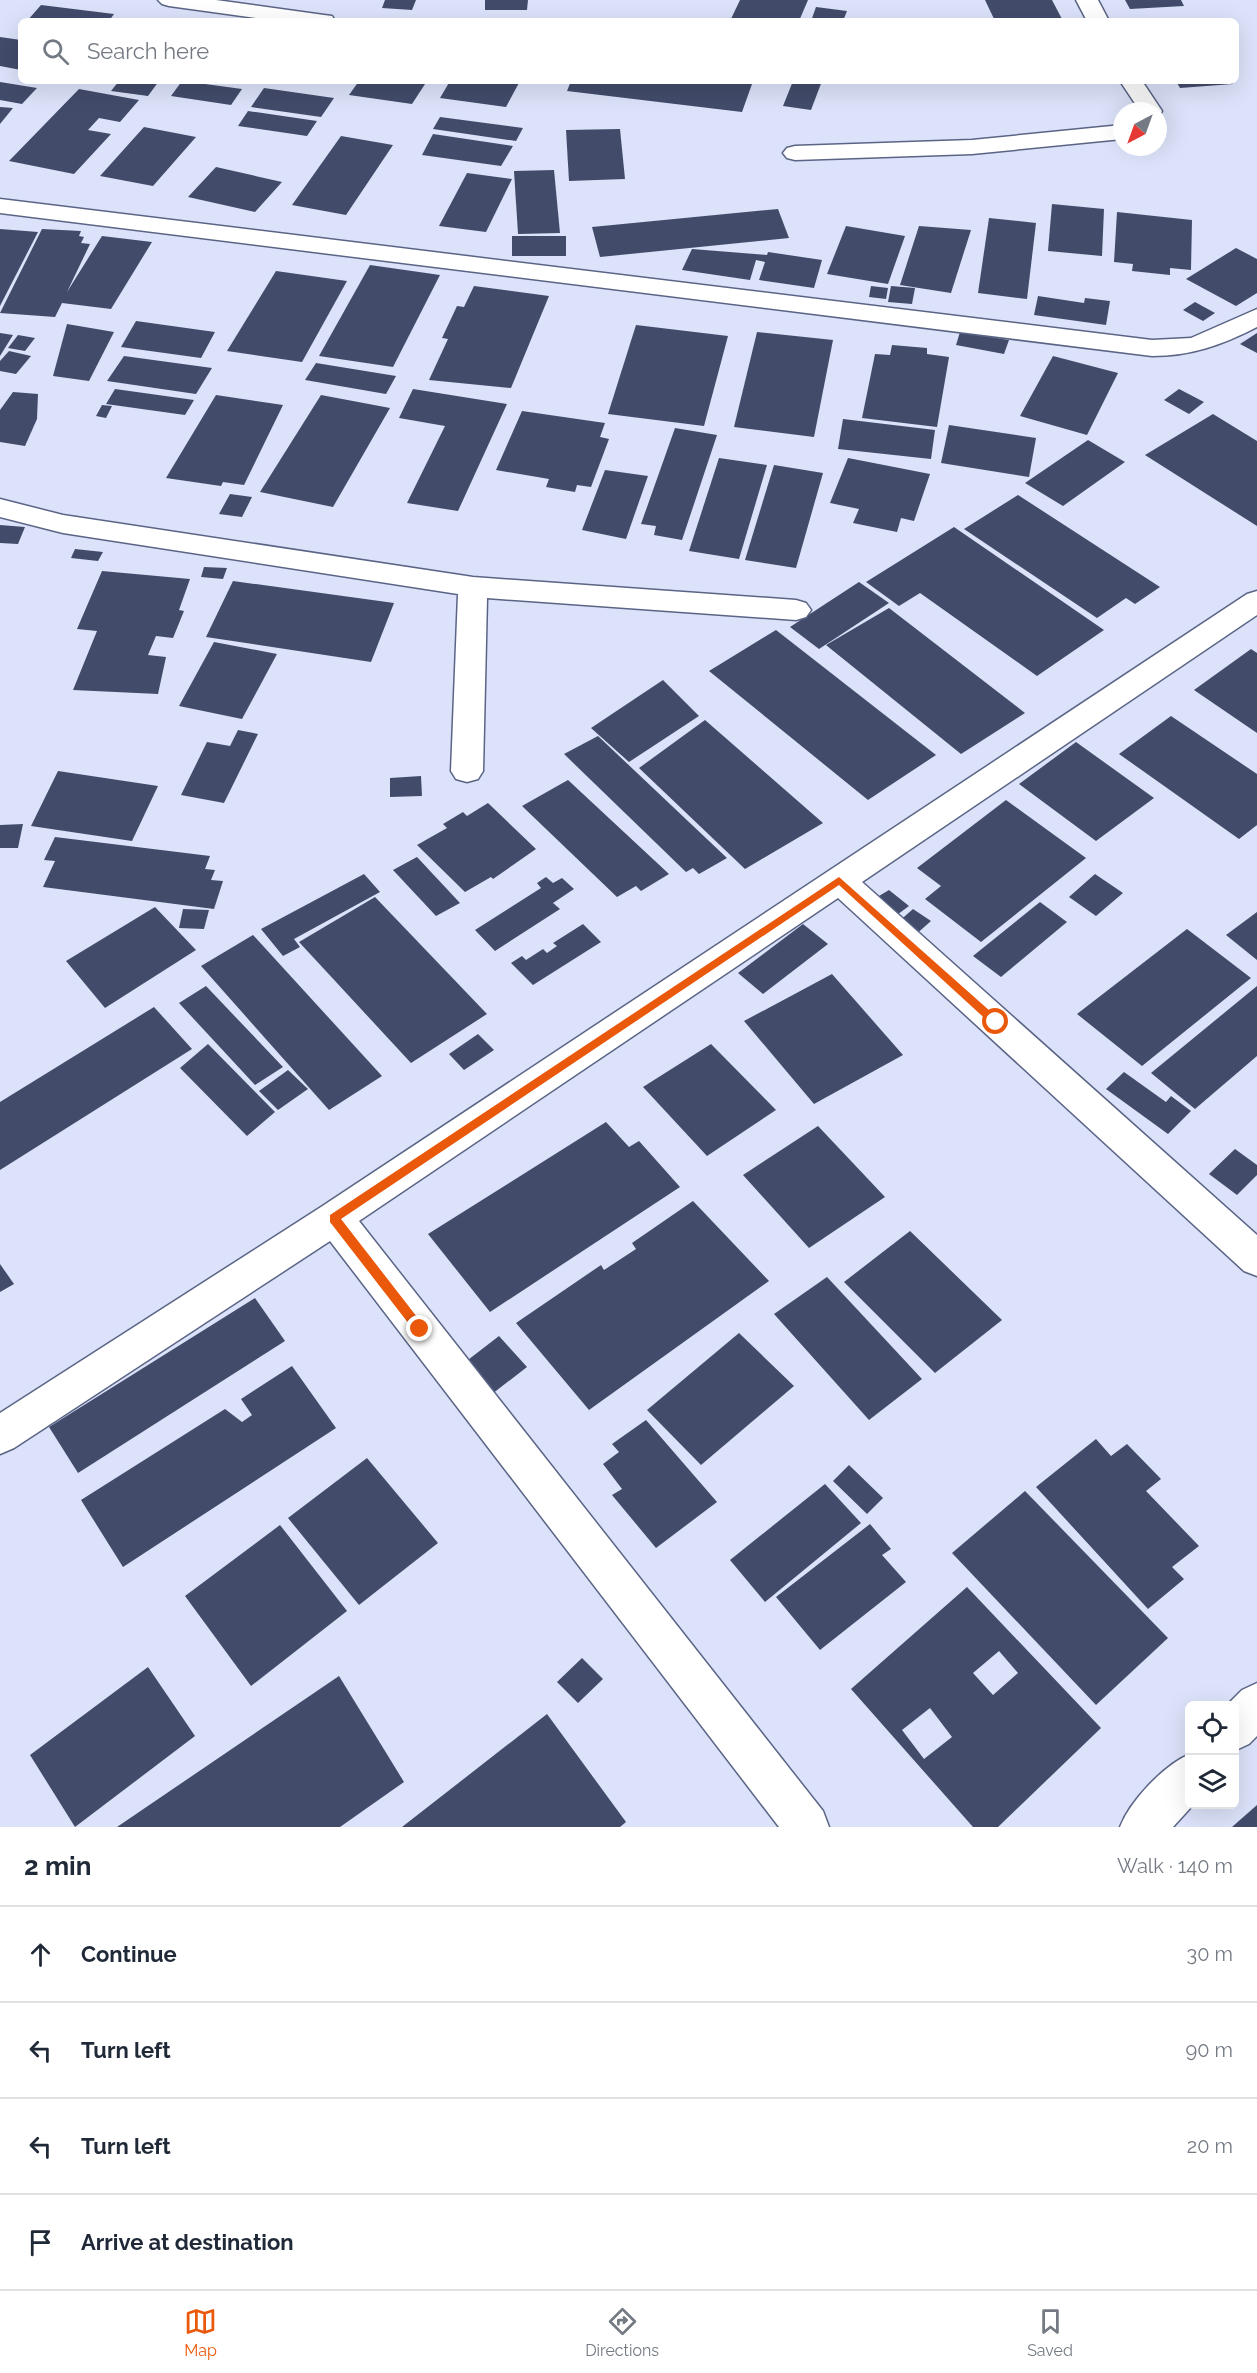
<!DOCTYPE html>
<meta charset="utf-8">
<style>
:root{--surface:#fff;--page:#f6f6f7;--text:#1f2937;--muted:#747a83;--line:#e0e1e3;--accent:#ea580c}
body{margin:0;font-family:Raleway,sans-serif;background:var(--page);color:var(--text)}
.controls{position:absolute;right:18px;bottom:18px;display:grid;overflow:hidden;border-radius:9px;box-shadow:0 6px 24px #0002}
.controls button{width:54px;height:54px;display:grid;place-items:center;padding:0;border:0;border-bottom:2px solid var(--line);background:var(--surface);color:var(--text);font:30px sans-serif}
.compass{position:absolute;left:1113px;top:102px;width:54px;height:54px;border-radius:50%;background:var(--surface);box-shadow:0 6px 24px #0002;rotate:221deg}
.stop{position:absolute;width:18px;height:18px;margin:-14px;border:4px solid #ea580c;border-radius:50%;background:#fff}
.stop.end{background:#ea580c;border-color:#fff;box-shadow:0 2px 6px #0008}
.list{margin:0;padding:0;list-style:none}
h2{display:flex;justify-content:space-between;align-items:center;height:78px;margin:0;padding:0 24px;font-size:26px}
h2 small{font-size:20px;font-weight:400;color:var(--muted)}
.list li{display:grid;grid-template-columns:39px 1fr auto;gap:18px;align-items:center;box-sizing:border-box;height:96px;padding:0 24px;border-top:2px solid var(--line)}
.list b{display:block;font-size:22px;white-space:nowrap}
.list em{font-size:20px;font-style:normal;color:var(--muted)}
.icon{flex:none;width:33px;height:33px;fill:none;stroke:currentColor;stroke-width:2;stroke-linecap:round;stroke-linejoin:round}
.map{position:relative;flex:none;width:1257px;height:1827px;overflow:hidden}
.search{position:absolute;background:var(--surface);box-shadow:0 6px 24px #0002;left:18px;right:18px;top:18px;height:66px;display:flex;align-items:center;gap:15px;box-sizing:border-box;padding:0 21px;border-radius:9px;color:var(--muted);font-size:22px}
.sheet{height:462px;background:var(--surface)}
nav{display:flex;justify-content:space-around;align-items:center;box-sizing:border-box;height:84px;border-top:2px solid var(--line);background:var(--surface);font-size:16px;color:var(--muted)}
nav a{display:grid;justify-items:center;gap:3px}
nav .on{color:var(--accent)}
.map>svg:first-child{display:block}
.building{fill:#424b6a;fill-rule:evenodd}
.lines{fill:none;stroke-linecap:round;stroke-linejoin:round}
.street-casing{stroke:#5a6485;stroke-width:3}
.street{fill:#fff;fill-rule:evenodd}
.route{fill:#ea580c}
</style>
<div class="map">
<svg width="1257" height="1827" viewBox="0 0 1257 1827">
<rect width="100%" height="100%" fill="#dbe2f9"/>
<!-- building -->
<g class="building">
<path d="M385 0H416L412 10 382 8Z"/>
<path d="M485 0H528L527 10H485Z"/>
<path d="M740 0H808L799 21H730Z"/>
<path d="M985 0H1052L1063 21H995Z"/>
<path d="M1125 0H1181L1184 6 1130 9Z"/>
<path d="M41 5 114 14 109 21H27Z"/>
<path d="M816 7 847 11 843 21H811Z"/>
<path d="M0 37 21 40V70L0 66Z"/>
<path d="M119 81H159L148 96 111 91Z"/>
<path d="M182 81H183L242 89 231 105 171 96Z"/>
<path d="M359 81H427L412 104 349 95Z"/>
<path d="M450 81H520L506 107 440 98Z"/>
<path d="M571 81H729L752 84 742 112 567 91Z"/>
<path d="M793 81H822L811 110 783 106Z"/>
<path d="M1176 81H1231L1233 84 1180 88Z"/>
<path d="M0 82 37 88 22 104 0 100Z"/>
<path d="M264 88 334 98 321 117 251 107Z"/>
<path d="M79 89 139 100 120 122 99 118 88 130 111 134 74 174 9 161Z"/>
<path d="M0 107 13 108 0 124Z"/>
<path d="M248 111 317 121 307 136 238 126Z"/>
<path d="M440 117 523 128 516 141 433 129Z"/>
<path d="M144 127 196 137 153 186 100 176Z"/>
<path d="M620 129 625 179 569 181 566 130Z"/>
<path d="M433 134 513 146 501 166 422 155Z"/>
<path d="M341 136 393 145 346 215 292 205Z"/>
<path d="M216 167 282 182 255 212 188 197Z"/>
<path d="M554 170 560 233 518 234 514 171Z"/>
<path d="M467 173 512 179 486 232 439 226Z"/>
<path d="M1052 204 1104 209 1102 256 1048 251Z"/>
<path d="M778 209 789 238 600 257 592 227Z"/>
<path d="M1117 212 1192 220 1191 270 1170 268V275L1132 271 1133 264 1114 262Z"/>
<path d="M989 218 1036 223 1027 299 978 293Z"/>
<path d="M846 226 905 236 888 284 827 274Z"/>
<path d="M919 226 971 230 951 293 900 285Z"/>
<path d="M0 229 38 232 0 306Z"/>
<path d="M42 229 81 231 79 236 84 237 81 243 90 244 67 292 102 236 152 242 111 309 62 303 55 317 0 313Z"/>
<rect x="512" y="236" width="54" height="20"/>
<path d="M1236 248 1257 259V293L1236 306 1186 279Z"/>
<path d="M692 249 767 255 768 252 822 260 814 288 759 280 765 262 756 260 750 280 682 270Z"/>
<path d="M370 265 440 275 393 367 319 356Z"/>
<path d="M276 271 347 281 302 362 227 351Z"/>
<path d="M474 286 549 296 511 388 429 380 448 339 442 338 457 306 464 307Z"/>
<path d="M871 286 888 288 886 299 869 297Z"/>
<path d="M891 286 915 288 912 304 888 302Z"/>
<path d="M1038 296 1084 303 1085 298 1110 301 1106 325 1034 315Z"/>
<path d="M1195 302 1215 313 1203 321 1183 310Z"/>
<path d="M136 321 215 332 201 358 121 347Z"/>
<path d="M67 324 114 332 89 381 53 376Z"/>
<path d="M636 325 728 336 704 426 608 414Z"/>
<path d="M757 332 833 340 814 437 734 427Z"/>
<path d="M960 332 1009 340 1004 354 956 345Z"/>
<path d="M0 333 13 335 0 356Z"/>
<path d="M1257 333V353L1240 344Z"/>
<path d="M18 335 35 338 25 351 8 348Z"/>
<path d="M892 345 927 348V354L949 357 937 427 862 418 875 354 890 355Z"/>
<path d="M9 351 31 356 16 374 0 371V361Z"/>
<path d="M124 356 212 368 196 394 107 381Z"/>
<path d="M1053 356 1118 373 1087 435 1020 416Z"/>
<path d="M316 363 396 376 386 394 305 380Z"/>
<path d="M115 389 194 400 185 415 106 404Z"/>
<path d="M413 389 507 404 458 511 407 503 445 426 399 418Z"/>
<path d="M1179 389 1204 402 1189 414 1164 400Z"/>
<path d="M13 392 38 394 37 419 25 446 0 442V410Z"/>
<path d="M216 395 283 405 244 485 223 482 221 486 166 478Z"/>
<path d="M321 395 390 408 333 507 260 492Z"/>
<path d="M102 405 112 406 106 418 96 416Z"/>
<path d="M522 411 605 423 600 437 609 439 591 487 577 485 575 492 546 487 549 479 496 470Z"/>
<path d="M1213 414 1257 441V526L1145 455Z"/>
<path d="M843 419 935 430 931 459 838 449Z"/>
<path d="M949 425 1036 438 1029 477 941 463Z"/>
<path d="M675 428 717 435 682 540 654 535 656 526 641 524Z"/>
<path d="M1088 440 1125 462 1063 506 1025 483Z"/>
<path d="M719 458 767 465 739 559 689 551Z"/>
<path d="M848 458 930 474 914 521 901 518 897 532 853 523 859 509 830 503Z"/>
<path d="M774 465 823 473 796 568 745 560Z"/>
<path d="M605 470 648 476 626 539 582 530Z"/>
<path d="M230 494 252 497 242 517 219 514Z"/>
<path d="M1018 495 1160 587 1135 604 1126 598 1097 618 964 529Z"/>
<path d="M0 525 25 527 18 544 0 543Z"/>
<path d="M954 527 1104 630 1037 676 920 593 899 606 866 582Z"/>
<path d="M75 549 103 552 98 561 71 558Z"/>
<path d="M204 567 227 568 223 579 201 577Z"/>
<path d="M102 571 190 579 179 610 184 611 173 638 156 636 148 655 166 657 158 694 73 690 97 631 77 629Z"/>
<path d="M233 581 394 603 371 662 206 637Z"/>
<path d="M859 582 889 603 819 649 790 627Z"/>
<path d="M889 608 1025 713 961 754 826 645Z"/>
<path d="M776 630 936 755 868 800 709 671Z"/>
<path d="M214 642 277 654 242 719 179 706Z"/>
<path d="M1251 649 1257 653V733L1194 690Z"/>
<path d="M663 680 699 716 629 762 591 728Z"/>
<path d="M1171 716 1257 774V825L1239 839 1119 754Z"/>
<path d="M705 720 823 823 745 869 639 768Z"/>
<path d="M238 730 258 734 224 803 181 795 207 742 230 746Z"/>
<path d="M598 736 727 858 699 874 693 868 686 872 564 754Z"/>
<path d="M1076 742 1154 798 1096 841 1019 784Z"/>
<path d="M58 771 158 786 132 841 31 826Z"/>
<path d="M421 776 422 796 390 797V778Z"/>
<path d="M568 780 669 874 641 891 636 886 617 897 522 806Z"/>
<path d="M1006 800 1086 858 981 942 925 899 941 886 917 868Z"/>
<path d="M488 803 536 849 493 879 491 877 465 892 417 845 447 828 443 824 463 812 467 816Z"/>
<path d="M23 824 18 848H0V825Z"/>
<path d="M55 837 210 856 205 869 215 870 211 880 223 881 214 909 43 887 55 861 44 860Z"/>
<path d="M417 857 460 903 436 916 393 870Z"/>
<path d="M364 874 380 892 294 939 300 947 283 956 261 929Z"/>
<path d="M1095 874 1123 893 1096 916 1069 897Z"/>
<path d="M546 877 553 883 562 878 574 889 553 903 560 909 495 951 475 930 541 888 537 883Z"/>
<path d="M889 890 909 906 890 920 869 902Z"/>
<path d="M375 897 487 1014 411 1063 299 942Z"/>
<path d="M1040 902 1067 922 1001 977 973 956Z"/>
<path d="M155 907 196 950 105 1008 66 961Z"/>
<path d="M183 909 209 910 204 929 179 928Z"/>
<path d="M913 909 931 921 914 936 896 924Z"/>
<path d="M1257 912V960L1226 935Z"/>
<path d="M583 924 601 942 533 985 511 963 522 956 526 960 543 949 547 953 557 946 553 943Z"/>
<path d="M803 924 828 944 763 994 738 973Z"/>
<path d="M1187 929 1251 978 1142 1066 1077 1014Z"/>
<path d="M253 935 382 1076 329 1110 201 966Z"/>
<path d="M832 974 903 1055 814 1104 744 1021Z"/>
<path d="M206 986 283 1067 255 1085 179 1003Z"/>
<path d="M1257 986V1056L1195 1109 1151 1073Z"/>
<path d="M154 1007 192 1049 0 1170V1102Z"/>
<path d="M478 1034 494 1050 464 1070 449 1054Z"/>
<path d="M208 1044 275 1112 247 1136 180 1068Z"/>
<path d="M711 1044 776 1110 707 1156 643 1087Z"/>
<path d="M288 1070 308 1089 278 1110 259 1091Z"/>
<path d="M1124 1072 1166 1102 1171 1096 1191 1111 1168 1134 1106 1089Z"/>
<path d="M606 1122 629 1147 639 1141 680 1187 490 1312 428 1234Z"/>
<path d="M818 1126 885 1197 809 1248 743 1175Z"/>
<path d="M1235 1149 1257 1165V1175L1237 1195 1209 1174Z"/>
<path d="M693 1201 769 1281 589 1410 516 1323 601 1265 604 1270 636 1249 632 1243Z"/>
<path d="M910 1231 1002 1320 935 1373 844 1282Z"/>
<path d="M0 1264 14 1284 0 1292Z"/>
<path d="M827 1277 922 1379 869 1420 774 1314Z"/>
<path d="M255 1298 285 1341 78 1473 49 1427Z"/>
<path d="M739 1333 794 1386 701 1465 647 1410Z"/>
<path d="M499 1336 527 1367 492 1394 464 1363Z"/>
<path d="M292 1366 336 1428 123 1567 81 1500 225 1409 242 1422 252 1415 241 1399Z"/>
<path d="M646 1420 717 1502 656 1548 612 1495 622 1489 603 1464 619 1452 612 1444Z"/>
<path d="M1096 1439 1111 1456 1127 1444 1161 1479 1146 1491 1199 1546 1172 1567 1184 1579 1148 1609 1036 1487Z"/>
<path d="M367 1458 438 1543 359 1605 288 1518Z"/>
<path d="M849 1465 883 1498 867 1514 833 1481Z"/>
<path d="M825 1484 861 1523 765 1602 730 1560Z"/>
<path d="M1025 1491 1168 1638 1096 1705 952 1553Z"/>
<path d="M870 1524 891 1549 882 1555 906 1582 820 1650 776 1597Z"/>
<path d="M280 1525 347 1611 251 1686 185 1596Z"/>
<path d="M967 1587 1101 1728 998 1827H973L851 1689ZM999 1651 1018 1673 993 1695 973 1673ZM930 1708 952 1737 924 1759 902 1730Z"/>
<path d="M582 1658 603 1679 578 1703 557 1682Z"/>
<path d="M148 1667 195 1736 75 1827 30 1755Z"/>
<path d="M339 1676 404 1782 340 1827H117Z"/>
<path d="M547 1714 626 1822 620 1827H402Z"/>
<path d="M1257 1805V1827H1232Z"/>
</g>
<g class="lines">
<!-- street casing -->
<g class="street-casing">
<g id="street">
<path d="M158 0H216L324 15 332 16 335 21H277L169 6 162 4Z"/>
<path d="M1076 0H1098L1109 21H1087Z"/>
<path d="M1120 81H1142L1162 111 1159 116 1158 111H1140Z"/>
<path d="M1122 125V139L972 154 795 160 787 158 783 153 787 148 795 146 972 140Z"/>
<path d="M0 199 1152 340 1191 338 1257 309V327C1222 345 1191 356 1152 356L0 213Z"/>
<path d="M0 499 63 515 473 577 796 600 806 603 811 610 806 617 796 620 487 598 483 771 478 779 467 782 456 779 451 771 458 594 63 533 0 517Z"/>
<path d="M1257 591V615L862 882 1257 1235V1276L1244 1271 838 898 359 1221 823 1811 829 1827H779L330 1241 14 1448 0 1454V1413L321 1207 1247 594Z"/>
<path d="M1257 1683V1736L1249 1744 1234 1751V1706H1226L1242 1690Z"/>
<path d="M1190 1754V1804H1194L1173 1827H1120C1130 1801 1164 1765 1190 1754Z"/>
</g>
</g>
<!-- street -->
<use href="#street" class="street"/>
</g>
<!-- route -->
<path class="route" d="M839 877 999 1019V1025H992L839 885 341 1219 424 1326V1333H416L330 1222V1215Z"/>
</svg>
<div class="controls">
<button><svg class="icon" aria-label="locate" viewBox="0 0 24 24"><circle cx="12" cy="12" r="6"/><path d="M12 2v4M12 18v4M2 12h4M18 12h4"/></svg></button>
<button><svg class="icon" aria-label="layers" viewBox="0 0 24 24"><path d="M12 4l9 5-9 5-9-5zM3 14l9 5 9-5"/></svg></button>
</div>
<svg class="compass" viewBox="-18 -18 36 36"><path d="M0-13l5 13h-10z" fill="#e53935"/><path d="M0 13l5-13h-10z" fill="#747a83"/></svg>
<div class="stop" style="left:996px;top:1022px"></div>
<div class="stop end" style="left:420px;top:1329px"></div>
<div class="search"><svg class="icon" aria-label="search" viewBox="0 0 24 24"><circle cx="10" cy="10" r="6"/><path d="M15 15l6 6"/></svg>Search here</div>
</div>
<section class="sheet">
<h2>2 min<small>Walk · 140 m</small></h2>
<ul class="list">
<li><svg class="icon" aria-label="ahead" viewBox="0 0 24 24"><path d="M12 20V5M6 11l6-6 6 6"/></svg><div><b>Continue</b></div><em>30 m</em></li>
<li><svg class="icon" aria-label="left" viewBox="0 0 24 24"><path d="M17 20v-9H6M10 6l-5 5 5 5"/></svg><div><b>Turn left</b></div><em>90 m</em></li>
<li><svg class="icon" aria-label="left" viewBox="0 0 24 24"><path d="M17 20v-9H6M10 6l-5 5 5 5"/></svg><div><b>Turn left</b></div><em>20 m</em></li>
<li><svg class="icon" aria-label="arrive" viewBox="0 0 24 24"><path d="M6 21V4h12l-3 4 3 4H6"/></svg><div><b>Arrive at destination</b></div></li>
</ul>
</section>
<nav>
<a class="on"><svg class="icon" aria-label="map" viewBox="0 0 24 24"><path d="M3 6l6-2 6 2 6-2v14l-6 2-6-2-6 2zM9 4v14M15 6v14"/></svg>Map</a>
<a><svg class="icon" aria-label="directions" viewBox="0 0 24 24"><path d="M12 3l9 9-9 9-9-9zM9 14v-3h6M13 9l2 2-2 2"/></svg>Directions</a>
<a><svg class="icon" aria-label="saved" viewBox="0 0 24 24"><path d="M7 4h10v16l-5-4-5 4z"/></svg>Saved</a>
</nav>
